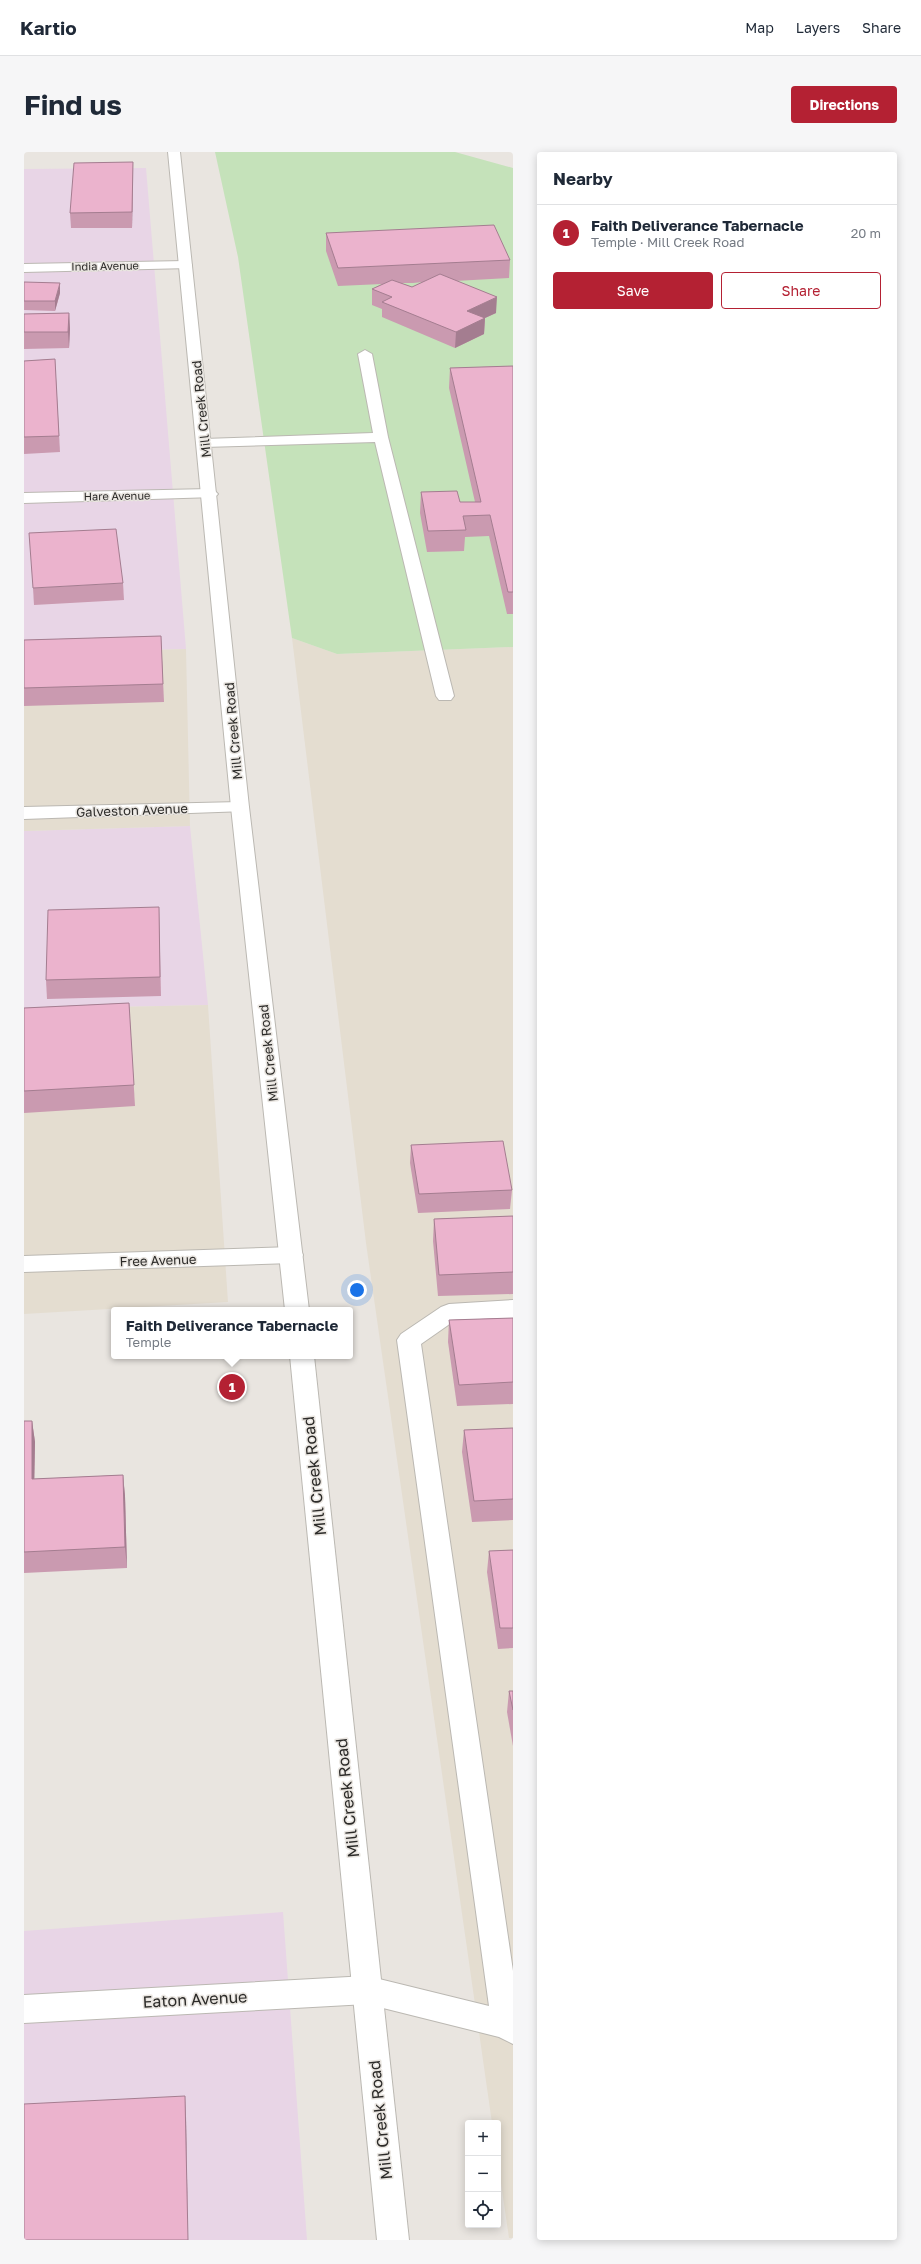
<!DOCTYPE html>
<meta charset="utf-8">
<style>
:root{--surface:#fff;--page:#f6f6f7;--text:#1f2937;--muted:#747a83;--line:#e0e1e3;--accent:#b42133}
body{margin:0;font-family:"Golos Text",sans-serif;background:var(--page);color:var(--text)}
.controls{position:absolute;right:12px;bottom:12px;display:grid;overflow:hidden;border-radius:4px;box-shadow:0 2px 10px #0003}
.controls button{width:36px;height:36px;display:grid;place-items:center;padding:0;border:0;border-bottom:1px solid var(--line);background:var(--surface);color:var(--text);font:20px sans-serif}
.you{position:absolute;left:333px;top:1138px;width:14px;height:14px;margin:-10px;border:3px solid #fff;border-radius:50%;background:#1a73e8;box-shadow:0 0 0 6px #1a73e833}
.badge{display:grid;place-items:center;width:26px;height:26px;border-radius:50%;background:var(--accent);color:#fff;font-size:13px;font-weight:700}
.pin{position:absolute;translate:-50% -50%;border:2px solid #fff;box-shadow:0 1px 4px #0006}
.popup{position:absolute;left:87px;top:1155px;width:242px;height:52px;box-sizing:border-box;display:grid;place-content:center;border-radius:4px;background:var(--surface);filter:drop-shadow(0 1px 3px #0005);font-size:13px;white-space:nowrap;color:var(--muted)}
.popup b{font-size:15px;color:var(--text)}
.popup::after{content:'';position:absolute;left:50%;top:100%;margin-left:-8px;border:8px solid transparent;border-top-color:var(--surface)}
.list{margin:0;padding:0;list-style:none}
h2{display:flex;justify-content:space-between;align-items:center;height:52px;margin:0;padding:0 16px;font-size:17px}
h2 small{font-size:13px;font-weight:400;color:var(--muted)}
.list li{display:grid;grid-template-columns:26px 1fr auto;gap:12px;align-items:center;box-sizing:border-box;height:56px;padding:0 16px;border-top:1px solid var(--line)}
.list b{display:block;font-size:15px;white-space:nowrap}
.list p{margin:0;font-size:13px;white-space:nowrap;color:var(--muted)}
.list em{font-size:13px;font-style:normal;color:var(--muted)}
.actions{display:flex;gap:8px;padding:12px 16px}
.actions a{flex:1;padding:9px 0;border:1px solid var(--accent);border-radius:4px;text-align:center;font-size:14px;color:var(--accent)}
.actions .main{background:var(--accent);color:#fff}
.icon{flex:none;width:22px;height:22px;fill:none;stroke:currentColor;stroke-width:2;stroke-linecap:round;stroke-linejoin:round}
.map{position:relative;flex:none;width:489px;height:2088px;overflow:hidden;border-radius:4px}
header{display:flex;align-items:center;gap:24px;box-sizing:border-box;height:56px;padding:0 20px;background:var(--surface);border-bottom:1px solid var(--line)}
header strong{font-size:19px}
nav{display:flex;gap:22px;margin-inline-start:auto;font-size:14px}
.intro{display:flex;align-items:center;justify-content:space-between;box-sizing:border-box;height:96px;padding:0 24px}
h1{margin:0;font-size:28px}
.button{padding:10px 18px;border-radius:4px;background:var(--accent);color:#fff;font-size:14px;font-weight:700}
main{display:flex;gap:24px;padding:0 24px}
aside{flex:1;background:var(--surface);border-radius:4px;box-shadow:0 2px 10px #0003}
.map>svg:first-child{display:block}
.commercial{fill:#e8d5e6}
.built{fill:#e4ddd0}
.green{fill:#c5e2ba}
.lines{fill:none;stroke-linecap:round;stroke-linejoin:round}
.service-casing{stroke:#bbb8b2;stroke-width:2}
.minor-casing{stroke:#bbb8b2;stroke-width:2}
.tertiary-casing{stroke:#bbb8b2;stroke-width:2}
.service{fill:#fff;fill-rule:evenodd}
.minor{fill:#fff;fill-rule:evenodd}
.tertiary{fill:#fff;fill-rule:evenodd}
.wall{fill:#ca9ab0;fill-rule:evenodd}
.shaded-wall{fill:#a47d90}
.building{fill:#ebb3cd;stroke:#a47d90}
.labels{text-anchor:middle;stroke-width:3;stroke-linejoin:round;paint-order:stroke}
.far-street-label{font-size:11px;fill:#2c2b29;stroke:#e9e5e0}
.street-label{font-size:13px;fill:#2c2b29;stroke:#e9e5e0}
.near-street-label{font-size:16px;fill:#2c2b29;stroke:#e9e5e0}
</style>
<header>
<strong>Kartio</strong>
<nav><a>Map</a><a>Layers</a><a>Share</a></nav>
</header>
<div class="intro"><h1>Find us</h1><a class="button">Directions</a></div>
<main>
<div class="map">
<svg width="489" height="2088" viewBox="0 0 489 2088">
<rect width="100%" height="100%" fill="#e9e5e0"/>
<!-- commercial -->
<g class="commercial">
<path d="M122 16 162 497 0 502V17Z"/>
<path d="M166 674 184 853 0 857V679Z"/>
<path d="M259 1760 283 2088H0V1779Z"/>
</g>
<!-- built -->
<g class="built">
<path d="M268 486 313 502 489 495V2086H485L474 2011V1971H468L342 1091Z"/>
<path d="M162 497 166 674 0 679V502Z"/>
<path d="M184 853 204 1150 0 1162V857Z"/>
</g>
<!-- green -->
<path class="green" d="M191 0H431L489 16V495L313 502 268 486 214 105Z"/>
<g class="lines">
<!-- service casing -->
<g class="service-casing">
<g id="service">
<path d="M341 198 348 202 364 285 430 544 427 548H415L412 544 351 290 180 295 175 294 173 291 175 288 180 287 349 281 334 202Z"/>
<path d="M489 1148V1166L430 1169 397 1192 489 1819V1892L475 1885 343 1852 333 1848 328 1838 333 1828 343 1824 465 1854 373 1188 377 1182 417 1155 425 1152Z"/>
</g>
</g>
<!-- minor casing -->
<g class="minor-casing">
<g id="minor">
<path d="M161 109 166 110 168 113 166 116 0 120V112Z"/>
<path d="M186 337 191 339 194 342 191 345 0 351V341Z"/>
<path d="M216 650 222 651 225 655 222 659 0 667V655Z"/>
<path d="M268 1095 276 1097 279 1103 276 1109 268 1111 0 1120V1104Z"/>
<path d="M343 1824 353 1828 358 1838 353 1848 343 1852 0 1871V1843Z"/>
</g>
</g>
<!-- tertiary casing -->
<g class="tertiary-casing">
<g id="tertiary">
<path d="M144 0H156L225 655 285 1158H261L207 655Z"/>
<path d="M266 1204H290L385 2088H353Z"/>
</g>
</g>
<!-- service -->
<use href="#service" class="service"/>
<!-- minor -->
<use href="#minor" class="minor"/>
<!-- tertiary -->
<use href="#tertiary" class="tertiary"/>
</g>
<!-- wall -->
<g class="wall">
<path d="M109 10V25L108 76H47L46 61Z"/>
<path d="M302 81 486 108 485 126 431 129 472 161 461 166 460 182 431 196 358 165V157L348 153V137L358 132 314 134 302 99ZM399 130 388 135 377 131H389Z"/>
<path d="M0 130 36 141 31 159 0 158Z"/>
<path d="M45 161 46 177 45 196 0 197V162Z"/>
<path d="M31 207 36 300 0 302V209Z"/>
<path d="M489 214V462H483L465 384 441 385 440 399 403 400 396 361 397 340 436 350H451L425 236 426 216Z"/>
<path d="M99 431 100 448 10 453 9 436Z"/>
<path d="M137 484 140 550 0 554V488Z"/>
<path d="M135 755 137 844 23 847 22 828Z"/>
<path d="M105 851 111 954 0 961V856Z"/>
<path d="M387 993 488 1038 486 1057 394 1061 386 1011Z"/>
<path d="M489 1064V1142L414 1144 409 1089 410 1067Z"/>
<path d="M489 1166V1252L433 1254 424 1190 425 1168Z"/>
<path d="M0 1269H8L11 1290 10 1327 99 1323 101 1344 103 1416 0 1421Z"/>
<path d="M489 1276V1368L448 1370 438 1300 440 1278Z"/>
<path d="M489 1398V1496L474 1497 463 1420 465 1399Z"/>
<path d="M485 1539H489V1594L483 1560Z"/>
</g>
<!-- shaded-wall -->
<g class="shaded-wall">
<path d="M109 10V25L108 76V60Z"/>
<path d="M36 131V141L31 159V149Z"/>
<path d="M473 145 472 161 461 166 460 182 431 196 432 180 443 159Z"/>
<path d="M45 161 46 177 45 196 44 180Z"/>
<path d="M8 1269 11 1290 10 1349 8 1327Z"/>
<path d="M99 1323 101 1344 103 1416 101 1395Z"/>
<path d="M161 1944 162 1964 164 2088Z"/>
</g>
<!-- building -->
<g class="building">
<path d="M109 10 108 60 46 61 50 11Z"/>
<path d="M470 73 486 108 314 116 302 81Z"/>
<path d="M416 122 473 145 443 159 461 166 432 180 358 150 368 145 348 137 368 128 388 135Z"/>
<path d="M0 130 36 131 31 149H0Z"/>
<path d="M45 161 44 180H0V162Z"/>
<path d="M31 207 35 284 0 285V209Z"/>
<path d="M489 214V440H484L466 363 439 364 442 378 404 379 397 340 433 339 436 350H457L426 216Z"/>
<path d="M92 377 99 431 9 436 5 381Z"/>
<path d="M137 484 139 532 0 536V488Z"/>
<path d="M135 755 136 825 22 828 24 758Z"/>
<path d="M105 851 110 933 0 939V856Z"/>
<path d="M479 989 488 1038 395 1042 387 993Z"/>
<path d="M489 1064V1120L415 1123 410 1067Z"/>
<path d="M489 1166V1230L435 1233 425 1168Z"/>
<path d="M0 1269H8V1327L99 1323 101 1395 0 1400Z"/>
<path d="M489 1276V1347L450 1349 440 1278Z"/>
<path d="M489 1398V1476H476L465 1399Z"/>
<path d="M485 1539H489V1558Z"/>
<path d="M161 1944 164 2088H0V1952Z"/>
</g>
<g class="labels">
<!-- far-street labels -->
<g class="far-street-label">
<text transform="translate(81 114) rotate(-1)" y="4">India Avenue</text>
<text transform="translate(93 344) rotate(-1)" y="4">Hare Avenue</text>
</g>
<!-- street labels -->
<g class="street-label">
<text transform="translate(177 257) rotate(-96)" y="5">Mill Creek Road</text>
<text transform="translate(209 579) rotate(-95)" y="5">Mill Creek Road</text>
<text transform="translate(108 658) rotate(-2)" y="5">Galveston Avenue</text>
<text transform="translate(244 901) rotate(-96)" y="5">Mill Creek Road</text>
<text transform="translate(134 1108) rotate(-2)" y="5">Free Avenue</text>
</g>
<!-- near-street labels -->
<g class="near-street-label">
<text transform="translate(290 1324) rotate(-96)" y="6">Mill Creek Road</text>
<text transform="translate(323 1646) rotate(-96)" y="6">Mill Creek Road</text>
<text transform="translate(171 1847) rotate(-3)" y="6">Eaton Avenue</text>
<text transform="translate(356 1968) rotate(-96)" y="6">Mill Creek Road</text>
</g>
</g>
</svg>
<div class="controls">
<button>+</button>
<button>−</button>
<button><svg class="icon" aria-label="locate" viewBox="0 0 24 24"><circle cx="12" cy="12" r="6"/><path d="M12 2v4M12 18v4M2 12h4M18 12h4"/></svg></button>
</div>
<div class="you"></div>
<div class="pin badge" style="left:208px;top:1235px">1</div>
<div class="popup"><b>Faith Deliverance Tabernacle</b>Temple</div>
</div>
<aside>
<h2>Nearby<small></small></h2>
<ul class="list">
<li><span class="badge">1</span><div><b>Faith Deliverance Tabernacle</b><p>Temple · Mill Creek Road</p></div><em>20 m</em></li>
</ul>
<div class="actions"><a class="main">Save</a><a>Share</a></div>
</aside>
</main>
